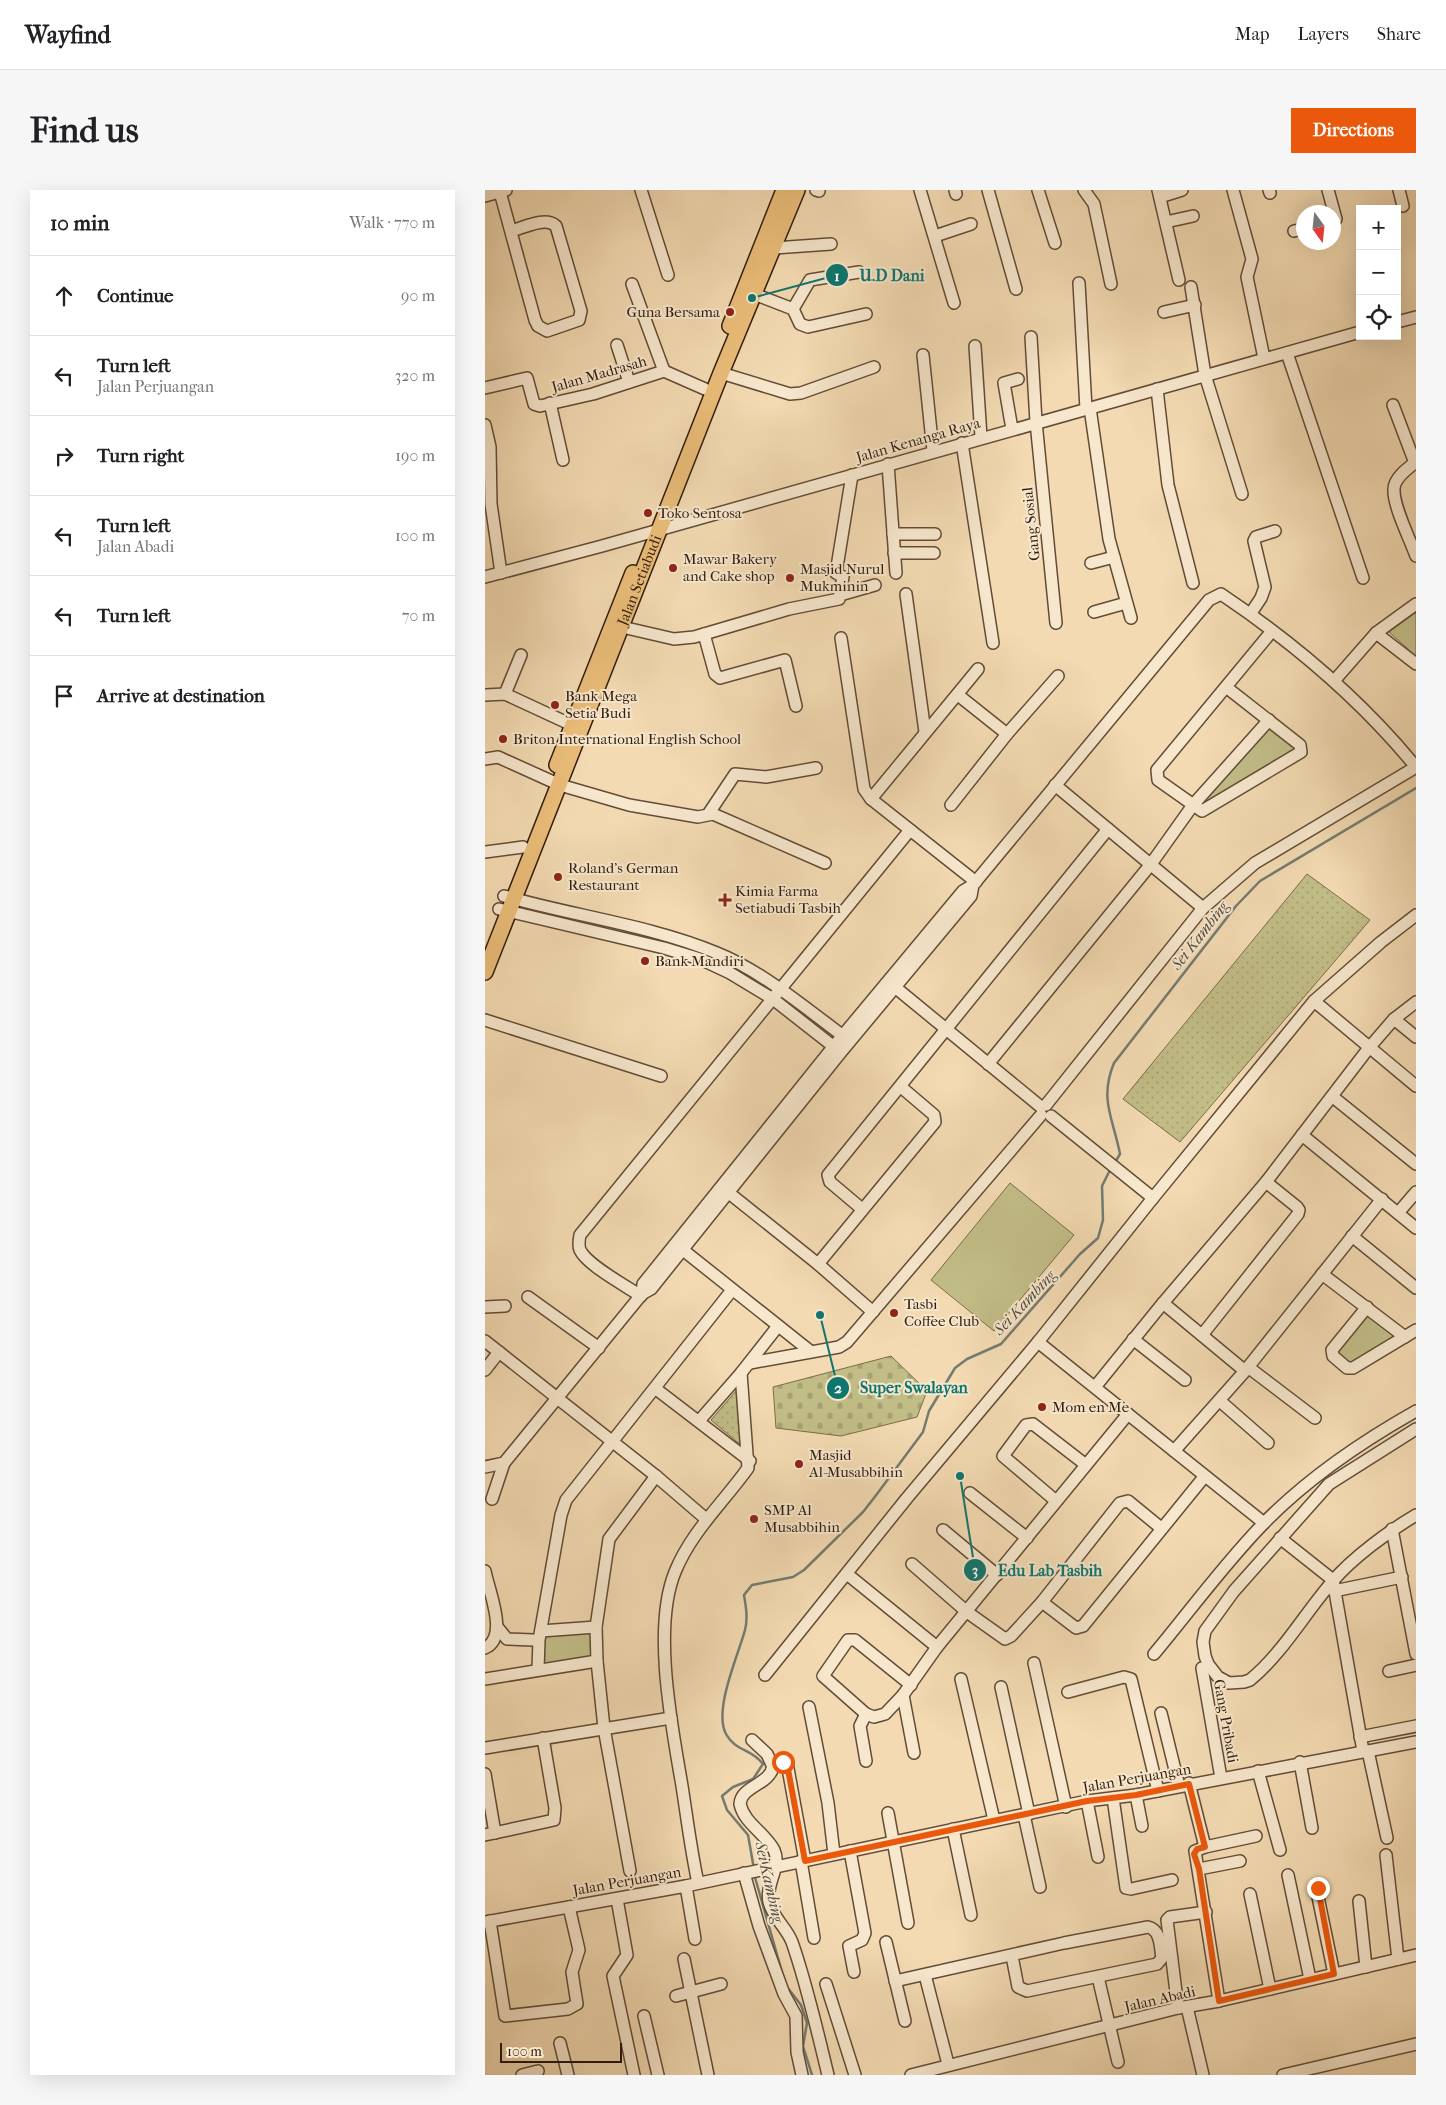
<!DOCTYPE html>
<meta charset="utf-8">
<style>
:root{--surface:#fff;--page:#f6f6f6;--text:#202124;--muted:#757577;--line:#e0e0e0;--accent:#ea580c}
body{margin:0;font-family:"IM FELL French Canon",serif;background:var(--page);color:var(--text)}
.controls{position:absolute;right:15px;top:15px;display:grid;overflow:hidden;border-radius:0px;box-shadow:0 5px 20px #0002}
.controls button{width:45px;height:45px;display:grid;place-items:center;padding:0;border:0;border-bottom:1px solid var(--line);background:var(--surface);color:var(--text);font:25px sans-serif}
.compass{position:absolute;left:811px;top:15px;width:45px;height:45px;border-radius:50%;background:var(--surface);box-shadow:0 5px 20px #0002;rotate:165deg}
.scale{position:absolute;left:15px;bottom:12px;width:122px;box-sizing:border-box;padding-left:5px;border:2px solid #321d0f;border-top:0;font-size:14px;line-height:18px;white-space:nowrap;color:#321d0f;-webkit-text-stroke:4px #f7e7cd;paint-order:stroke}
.stop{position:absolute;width:15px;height:15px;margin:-11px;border:4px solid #ea580c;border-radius:50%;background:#fff}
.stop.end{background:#ea580c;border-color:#fff;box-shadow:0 1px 5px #0008}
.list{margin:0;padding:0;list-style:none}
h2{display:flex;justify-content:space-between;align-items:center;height:65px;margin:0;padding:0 20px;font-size:21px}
h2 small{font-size:16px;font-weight:400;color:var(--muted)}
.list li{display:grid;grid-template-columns:32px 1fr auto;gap:15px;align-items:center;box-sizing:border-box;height:80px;padding:0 20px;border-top:1px solid var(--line)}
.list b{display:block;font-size:19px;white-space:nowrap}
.list p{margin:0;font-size:16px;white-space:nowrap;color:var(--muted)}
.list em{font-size:16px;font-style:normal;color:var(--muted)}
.icon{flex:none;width:28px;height:28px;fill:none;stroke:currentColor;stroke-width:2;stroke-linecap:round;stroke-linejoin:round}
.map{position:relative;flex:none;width:931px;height:1885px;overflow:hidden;border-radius:0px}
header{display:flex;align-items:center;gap:30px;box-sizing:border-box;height:70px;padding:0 25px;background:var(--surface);border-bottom:1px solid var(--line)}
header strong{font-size:24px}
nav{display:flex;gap:28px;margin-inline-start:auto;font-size:18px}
.intro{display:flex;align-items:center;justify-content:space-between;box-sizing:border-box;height:120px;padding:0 30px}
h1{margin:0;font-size:35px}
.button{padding:12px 22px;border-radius:0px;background:var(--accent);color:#fff;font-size:18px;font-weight:700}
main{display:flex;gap:30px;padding:0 30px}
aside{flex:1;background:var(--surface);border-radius:0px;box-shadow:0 5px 20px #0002}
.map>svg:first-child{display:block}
.grass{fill:url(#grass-dots);stroke:#7a6d4b}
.cemetery{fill:url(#cemetery-stones);stroke:#7a6d4b}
.green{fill:#c2bd87;stroke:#7a6d4b}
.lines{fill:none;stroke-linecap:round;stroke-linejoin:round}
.stream{stroke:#737b72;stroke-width:2.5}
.minor-casing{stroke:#624c38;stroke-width:14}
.major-casing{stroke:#321d0f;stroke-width:18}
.minor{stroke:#f7e7cd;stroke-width:11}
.major{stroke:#eabd79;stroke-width:15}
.route{stroke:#ea580c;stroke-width:6}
.poi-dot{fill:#8f2418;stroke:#f7e7cd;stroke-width:2}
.labels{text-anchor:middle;stroke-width:4;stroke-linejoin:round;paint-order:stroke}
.poi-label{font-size:15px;fill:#321d0f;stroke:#f7e7cd;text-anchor:start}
.street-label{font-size:15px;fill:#321d0f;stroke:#f7e7cd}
.water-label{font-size:16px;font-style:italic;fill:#524c41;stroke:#f7e7cd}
.leader{fill:none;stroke:#0f766e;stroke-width:2}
.callout-dot{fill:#0f766e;stroke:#f7e7cd;stroke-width:2}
.mark-label{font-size:15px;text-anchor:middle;font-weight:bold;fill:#fff}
.callout-label{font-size:16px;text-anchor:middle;font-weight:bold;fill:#0f766e;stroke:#f7e7cd;stroke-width:4;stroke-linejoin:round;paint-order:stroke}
</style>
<header>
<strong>Wayfind</strong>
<nav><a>Map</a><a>Layers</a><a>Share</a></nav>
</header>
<div class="intro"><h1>Find us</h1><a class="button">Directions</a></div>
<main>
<aside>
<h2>10 min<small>Walk · 770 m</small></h2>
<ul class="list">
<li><svg class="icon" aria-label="ahead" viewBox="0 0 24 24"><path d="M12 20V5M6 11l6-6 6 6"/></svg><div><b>Continue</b></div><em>90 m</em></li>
<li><svg class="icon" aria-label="left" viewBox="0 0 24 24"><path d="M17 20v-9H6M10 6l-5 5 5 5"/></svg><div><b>Turn left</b><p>Jalan Perjuangan</p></div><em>320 m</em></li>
<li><svg class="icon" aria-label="right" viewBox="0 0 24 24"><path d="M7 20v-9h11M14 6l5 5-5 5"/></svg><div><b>Turn right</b></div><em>190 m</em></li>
<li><svg class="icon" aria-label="left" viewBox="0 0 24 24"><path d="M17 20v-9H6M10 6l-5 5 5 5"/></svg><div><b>Turn left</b><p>Jalan Abadi</p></div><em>100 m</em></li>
<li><svg class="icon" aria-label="left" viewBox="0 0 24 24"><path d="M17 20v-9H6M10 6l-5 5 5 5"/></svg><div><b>Turn left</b></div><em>70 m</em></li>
<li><svg class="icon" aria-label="arrive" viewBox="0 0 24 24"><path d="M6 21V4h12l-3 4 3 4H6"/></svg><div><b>Arrive at destination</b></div></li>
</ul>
</aside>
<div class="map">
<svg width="931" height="1885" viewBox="0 0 931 1885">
<defs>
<pattern id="grass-dots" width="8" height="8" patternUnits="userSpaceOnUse" patternTransform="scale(1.25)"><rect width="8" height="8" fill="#c2bd87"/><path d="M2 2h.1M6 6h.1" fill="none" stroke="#a7a273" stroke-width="1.8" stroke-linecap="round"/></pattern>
<pattern id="cemetery-stones" width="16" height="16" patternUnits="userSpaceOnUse" patternTransform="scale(1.25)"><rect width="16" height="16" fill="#c2bd87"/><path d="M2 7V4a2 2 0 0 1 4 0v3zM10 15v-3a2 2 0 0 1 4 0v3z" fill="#a7a273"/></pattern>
</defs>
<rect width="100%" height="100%" fill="#f3dab2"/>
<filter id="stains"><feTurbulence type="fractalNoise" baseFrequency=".004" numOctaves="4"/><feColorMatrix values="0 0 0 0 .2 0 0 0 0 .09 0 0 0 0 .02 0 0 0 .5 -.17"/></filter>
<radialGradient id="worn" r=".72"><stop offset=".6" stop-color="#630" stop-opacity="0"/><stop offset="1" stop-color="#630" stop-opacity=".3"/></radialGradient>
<!-- grass -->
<g class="grass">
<path d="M822 684 885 730 695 952 638 909Z"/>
<path d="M251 1201 257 1256 226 1230Z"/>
</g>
<!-- cemetery -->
<path class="cemetery" d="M406 1166 442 1201 432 1227 356 1246 291 1238 288 1197Z"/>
<!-- green -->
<g class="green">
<path d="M930 423 931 424V466L904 442Z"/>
<path d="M784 533 816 560 715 620 709 615Z"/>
<path d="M525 993 589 1045 509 1141 446 1090Z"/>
<path d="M881 1119 919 1147 867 1176 848 1161Z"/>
<path d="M109 1438 111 1469 58 1476 56 1443Z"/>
</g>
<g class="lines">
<!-- stream -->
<g class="stream">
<path d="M629 974 635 964C628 928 614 909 629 873L751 716 775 691 931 598"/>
<path d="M269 1679 263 1645 242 1620 237 1606 248 1597 268 1589 278 1574C266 1558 251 1562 241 1544 228 1520 254 1463 260 1440 263 1428 261 1417 259 1405L267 1395 308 1387 319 1380 378 1322 392 1304 438 1242 444 1221 470 1178 482 1169 516 1154 595 1064 613 1048 618 1030 617 996 626 978"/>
<path d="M269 1684 299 1789"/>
<path d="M302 1797 316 1815 322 1833 318 1856 327 1885"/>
</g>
<!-- minor casing -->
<g class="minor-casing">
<g id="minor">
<path d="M156 0 183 85"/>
<path d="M331 0 334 1"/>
<path d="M435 0 469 113"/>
<path d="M470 0 471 4"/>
<path d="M503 0 531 99"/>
<path d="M553 0 570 53"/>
<path d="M599 0 609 14 626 94"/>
<path d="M673 0 694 90"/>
<path d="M748 0 767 69 762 87 779 168"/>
<path d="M784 0 785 3"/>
<path d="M843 0 851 29 848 33"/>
<path d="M914 0 918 16"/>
<path d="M15 2 50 130 53 136 62 141 94 130 96 121 71 36C60 26 38 38 26 41"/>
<path d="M0 6 21 0"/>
<path d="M675 7 697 0"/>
<path d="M681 32 708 26"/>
<path d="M809 41 818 39"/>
<path d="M450 46 486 34"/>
<path d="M289 58 346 54"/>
<path d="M594 93 601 219"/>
<path d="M147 94 179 181"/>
<path d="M706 97 720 185 757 304"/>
<path d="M269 104 308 119 315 134 323 137 381 124"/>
<path d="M308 119 325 90 374 82"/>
<path d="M679 122 710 115"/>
<path d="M912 132 931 127"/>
<path d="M546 147 551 232 571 433"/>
<path d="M132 155 144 192"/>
<path d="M490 156 496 247"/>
<path d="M802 163 878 388"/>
<path d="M438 165 448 261"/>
<path d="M236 183 305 204 316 203 389 177"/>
<path d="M0 198 42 188 49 214 55 216 108 204 179 181 220 199"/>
<path d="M672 199 683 295 708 393"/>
<path d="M65 213 78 270"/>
<path d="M908 215 930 273"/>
<path d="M605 218 624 349 646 428"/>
<path d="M0 235 5 257 6 314 16 383"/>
<path d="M527 239 519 193 533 189"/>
<path d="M477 253 508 453"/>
<path d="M931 272C923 278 909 288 909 299 908 316 925 349 931 366"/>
<path d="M403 274 411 383"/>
<path d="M408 344H450"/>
<path d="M409 363H449"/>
<path d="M606 373 629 367"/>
<path d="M0 387 117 356 875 142"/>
<path d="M421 404 440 542"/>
<path d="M355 405 390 395"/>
<path d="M609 422 641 413"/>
<path d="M766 423 776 408 780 397 769 351 771 347 790 341"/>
<path d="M137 437 189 449 209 447 304 419 354 409 358 387 351 383 367 285"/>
<path d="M891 443 931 474"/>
<path d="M219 444 230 484 235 488 300 470 311 516"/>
<path d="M356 448 379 599 386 609 491 692"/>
<path d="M849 491 891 443 931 414"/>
<path d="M741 497 815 555 816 562 717 621 673 590 672 580 787 441"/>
<path d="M20 504 36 465"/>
<path d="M0 505 20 504 87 535"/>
<path d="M522 544 573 486"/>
<path d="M0 569 13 567 75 595 144 615 213 627 228 624 340 673"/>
<path d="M570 595 718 718"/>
<path d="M386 609 493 479"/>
<path d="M466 615 522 544 473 505"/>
<path d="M224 623 250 584 281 587 331 578"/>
<path d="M0 662 38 657"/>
<path d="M19 706C89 726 164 735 232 763 277 781 323 820 362 849"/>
<path d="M14 719 179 758 215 769 245 783 288 809 353 860"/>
<path d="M405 793 556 917"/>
<path d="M829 811 931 896"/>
<path d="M909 829 931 847"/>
<path d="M0 830 176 886"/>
<path d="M503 874 666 674 708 615 784 530"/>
<path d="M848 907 931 974"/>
<path d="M566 926 668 1008"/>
<path d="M817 945 931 1038"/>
<path d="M239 999 333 1074 388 1122"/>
<path d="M377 1019 345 992 343 985 623 639"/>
<path d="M913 1023 931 1002"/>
<path d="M867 1046 931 1098"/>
<path d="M193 1056 325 1161"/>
<path d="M333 1074 450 932 449 925 416 897"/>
<path d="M837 1084 920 1147"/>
<path d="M157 1104 158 1094 349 856 478 701 488 695 724 410 736 404C809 453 876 510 931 577L770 673 718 718 561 915"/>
<path d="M156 1106C141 1096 102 1075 95 1060 93 1055 94 1050 95 1045L425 640"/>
<path d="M43 1107 114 1158"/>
<path d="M678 1113 760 1181"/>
<path d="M0 1117 20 1116"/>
<path d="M882 1117 847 1160 848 1166 862 1178H868L931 1140"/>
<path d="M717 1145 813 1024 814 1020 812 1017 781 992"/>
<path d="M648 1149 700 1190"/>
<path d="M0 1151 171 1286 221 1329"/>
<path d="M553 1152 779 1333"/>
<path d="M265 1173 354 1157 362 1152 556 925"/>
<path d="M763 1177 830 1228"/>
<path d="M0 1180 14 1162"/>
<path d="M610 1197 678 1113 781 992 883 859 909 829 931 812"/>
<path d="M171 1199 265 1271"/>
<path d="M735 1211 783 1253"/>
<path d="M214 1231 256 1183 293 1136"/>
<path d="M931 1239 844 1294 749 1401 720 1441 718 1452 720 1466 723 1474 733 1487 744 1493 759 1492 765 1490C797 1464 820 1423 847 1392 867 1368 904 1341 931 1325"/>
<path d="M689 1261 760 1181 897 1009"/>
<path d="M0 1277 19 1273 157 1104 166 1099 356 862 486 706 488 695"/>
<path d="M485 1303 542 1348"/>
<path d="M7 1309 19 1273"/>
<path d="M571 1311 518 1266 541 1235 548 1234 601 1275"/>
<path d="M907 1339 931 1464"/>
<path d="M458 1340 512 1385"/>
<path d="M795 1348 848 1390 878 1561"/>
<path d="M427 1374 482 1422 520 1449 526 1446 557 1412 635 1313 643 1311 676 1338"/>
<path d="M0 1381C4 1402 24 1447 0 1458"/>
<path d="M362 1384 452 1457"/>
<path d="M849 1401 917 1387"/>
<path d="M557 1412 591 1438 598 1436 719 1287"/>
<path d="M13 1438 22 1449 48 1450"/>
<path d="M56 1441 111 1437"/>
<path d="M669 1464C705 1421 739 1374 779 1333 823 1288 876 1252 931 1221"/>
<path d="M549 1473 581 1617"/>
<path d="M717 1478 736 1588"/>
<path d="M53 1479 54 1450 76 1325 81 1310 247 1100"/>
<path d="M904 1481 931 1475"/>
<path d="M280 1485 422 1308 553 1152 668 1008 829 811 896 752 931 725"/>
<path d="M0 1489 112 1471"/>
<path d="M476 1489 509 1630"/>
<path d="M516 1497 544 1624"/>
<path d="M583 1502 639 1487 646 1489 673 1601"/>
<path d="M418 1505 429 1563"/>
<path d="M324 1517 343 1613 349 1664"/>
<path d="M676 1523 694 1596"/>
<path d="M381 1524 338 1486 363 1450H370L426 1495"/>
<path d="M875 1547 931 1536"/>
<path d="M267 1550 282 1564 288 1577C284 1595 256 1596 255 1614 259 1633 280 1643 289 1660 297 1677 280 1694 284 1712 288 1728 301 1737 307 1752 322 1795 332 1840 343 1885"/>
<path d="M0 1558 186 1528"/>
<path d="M883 1561 902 1648"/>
<path d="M381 1571 375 1536 381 1524 389 1527 400 1524 418 1505 452 1457 643 1224"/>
<path d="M815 1572 827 1638"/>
<path d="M287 1579 297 1572 302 1573 320 1671"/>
<path d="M773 1581 795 1660"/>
<path d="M0 1584 10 1643"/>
<path d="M704 1593 720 1657"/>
<path d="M651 1605 657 1636"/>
<path d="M628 1608 641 1698 646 1699 687 1690"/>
<path d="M602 1611 613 1667"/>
<path d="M403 1623 423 1733"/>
<path d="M539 1625 555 1697"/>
<path d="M468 1639 486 1725"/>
<path d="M0 1645 69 1630 70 1618 58 1548"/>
<path d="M365 1661 380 1743 377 1750 364 1756 369 1782"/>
<path d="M901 1665 913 1769"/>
<path d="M316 1671 329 1748"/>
<path d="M714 1679 755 1671"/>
<path d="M145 1681 119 1538 112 1471 111 1437 124 1349 171 1286"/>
<path d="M259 1683 274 1736 299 1804 311 1826 312 1862 317 1885"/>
<path d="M803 1685 825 1789"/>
<path d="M213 1693C206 1661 202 1628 197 1596 187 1537 167 1438 190 1382 206 1342 238 1313 263 1278L256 1183"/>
<path d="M201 1696 210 1749"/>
<path d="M837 1696 832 1702 849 1784"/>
<path d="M765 1704 785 1799"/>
<path d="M132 1709 142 1765 128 1786 149 1885"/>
<path d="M874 1711 881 1777"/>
<path d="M5 1731 20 1826 83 1819 92 1814 87 1782 94 1760 84 1717"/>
<path d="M0 1732 201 1696 602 1611 651 1605 931 1552"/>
<path d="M401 1752 420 1831"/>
<path d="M199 1769 223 1885"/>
<path d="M440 1785 463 1874"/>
<path d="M613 1787 633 1872"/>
<path d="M410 1791 579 1753 663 1737C676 1740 675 1757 677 1768L672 1774 542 1801 533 1797 527 1766"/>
<path d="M341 1794 370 1885"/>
<path d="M191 1806 236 1794"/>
<path d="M734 1811 710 1661 720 1657 771 1646"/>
<path d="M702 1817 718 1885"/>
<path d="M693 1818 682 1730 685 1727 721 1722"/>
<path d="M159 1826 173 1885"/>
<path d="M75 1853 83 1885"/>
<path d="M37 1885 53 1881"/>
<path d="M426 1885 693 1818 734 1811 931 1765"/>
<path d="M798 1885 931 1854"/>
</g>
</g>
<!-- major casing -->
<g class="major-casing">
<g id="major">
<path d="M245 136 299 0"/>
<path d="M72 575 148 383"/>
<path id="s1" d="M0 782 236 183 312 0"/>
</g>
</g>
<!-- minor -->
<use href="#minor" class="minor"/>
<!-- major -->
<use href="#major" class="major"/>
</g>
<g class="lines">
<!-- route -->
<path class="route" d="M298 1572 302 1574 320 1671 602 1611 651 1605 704 1594 720 1657 712 1659 709 1664 714 1679 734 1811 849 1784 833 1698"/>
</g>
<!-- markers -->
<g class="poi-dot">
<circle cx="245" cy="122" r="5"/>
<circle cx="163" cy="323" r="5"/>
<circle cx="188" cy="378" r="5"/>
<circle cx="305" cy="388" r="5"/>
<circle cx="70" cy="515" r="5"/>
<circle cx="18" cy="549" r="5"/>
<circle cx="73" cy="687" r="5"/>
<path d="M237.5 702.5h5v5h5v5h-5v5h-5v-5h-5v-5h5z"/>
<circle cx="160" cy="771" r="5"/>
<circle cx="409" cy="1123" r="5"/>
<circle cx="557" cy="1217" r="5"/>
<circle cx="314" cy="1274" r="5"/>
<circle cx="269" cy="1329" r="5"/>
</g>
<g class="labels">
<!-- poi labels -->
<g class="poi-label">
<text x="235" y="127" text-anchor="end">Guna Bersama</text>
<text x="173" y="328">Toko Sentosa</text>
<text x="198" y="374">Mawar Bakery<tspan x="198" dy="17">and Cake shop</tspan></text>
<text x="315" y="384">Masjid Nurul<tspan x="315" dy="17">Mukminin</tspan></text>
<text x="80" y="511">Bank Mega<tspan x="80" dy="17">Setia Budi</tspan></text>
<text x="28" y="554">Briton International English School</text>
<text x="83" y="683">Roland's German<tspan x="83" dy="17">Restaurant</tspan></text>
<text x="250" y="706">Kimia Farma<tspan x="250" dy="17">Setiabudi Tasbih</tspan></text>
<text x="170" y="776">Bank Mandiri</text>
<text x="419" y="1119">Tasbi<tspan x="419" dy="17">Coffee Club</tspan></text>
<text x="567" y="1222">Mom en Me</text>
<text x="324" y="1270">Masjid<tspan x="324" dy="17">Al-Musabbihin</tspan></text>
<text x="279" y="1325">SMP Al<tspan x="279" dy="17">Musabbihin</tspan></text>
</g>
<!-- street labels -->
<g class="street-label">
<text transform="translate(114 184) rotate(-16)" y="5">Jalan Madrasah</text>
<text transform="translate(433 250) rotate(-16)" y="5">Jalan Kenanga Raya</text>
<text transform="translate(546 334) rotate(-96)" y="5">Gang Sosial</text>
<text dy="5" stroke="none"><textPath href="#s1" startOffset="421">Jalan Setiabudi</textPath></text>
<text transform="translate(741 1531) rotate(80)" y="5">Gang Pribadi</text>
<text transform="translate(652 1588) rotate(-10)" y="5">Jalan Perjuangan</text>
<text transform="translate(142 1691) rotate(-10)" y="5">Jalan Perjuangan</text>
<text transform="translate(675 1809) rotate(-13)" y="5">Jalan Abadi</text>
</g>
<!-- water labels -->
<g class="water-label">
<text transform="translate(714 745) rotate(-52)" y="6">Sei Kambing</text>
<text transform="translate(539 1112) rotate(-47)" y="6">Sei Kambing</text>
<text transform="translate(285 1692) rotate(77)" y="6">Sei Kambing</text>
</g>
</g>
<!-- callouts -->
<path class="leader" d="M267 108L352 85M335 1125L353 1198M475 1286L490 1380"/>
<g class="callout-dot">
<circle cx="267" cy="108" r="5"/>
<circle cx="335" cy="1125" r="5"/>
<circle cx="475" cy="1286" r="5"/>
<circle cx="352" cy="85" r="12"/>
<circle cx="353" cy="1198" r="12"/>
<circle cx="490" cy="1380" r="12"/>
</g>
<g class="mark-label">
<text x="352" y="91">1</text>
<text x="353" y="1203">2</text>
<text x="490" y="1385">3</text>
</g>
<g class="callout-label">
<text x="407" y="91">U.D Dani</text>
<text x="429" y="1203">Super Swalayan</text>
<text x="565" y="1386">Edu Lab Tasbih</text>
</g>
<rect width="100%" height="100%" filter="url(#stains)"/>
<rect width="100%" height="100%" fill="url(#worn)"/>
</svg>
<div class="controls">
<button>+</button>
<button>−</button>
<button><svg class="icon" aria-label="locate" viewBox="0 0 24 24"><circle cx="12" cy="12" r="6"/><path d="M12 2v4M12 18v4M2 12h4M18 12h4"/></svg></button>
</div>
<svg class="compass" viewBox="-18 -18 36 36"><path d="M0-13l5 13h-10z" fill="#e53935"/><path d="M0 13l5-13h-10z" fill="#757577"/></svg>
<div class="scale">100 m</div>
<div class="stop" style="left:298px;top:1572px"></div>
<div class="stop end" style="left:833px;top:1698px"></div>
</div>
</main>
